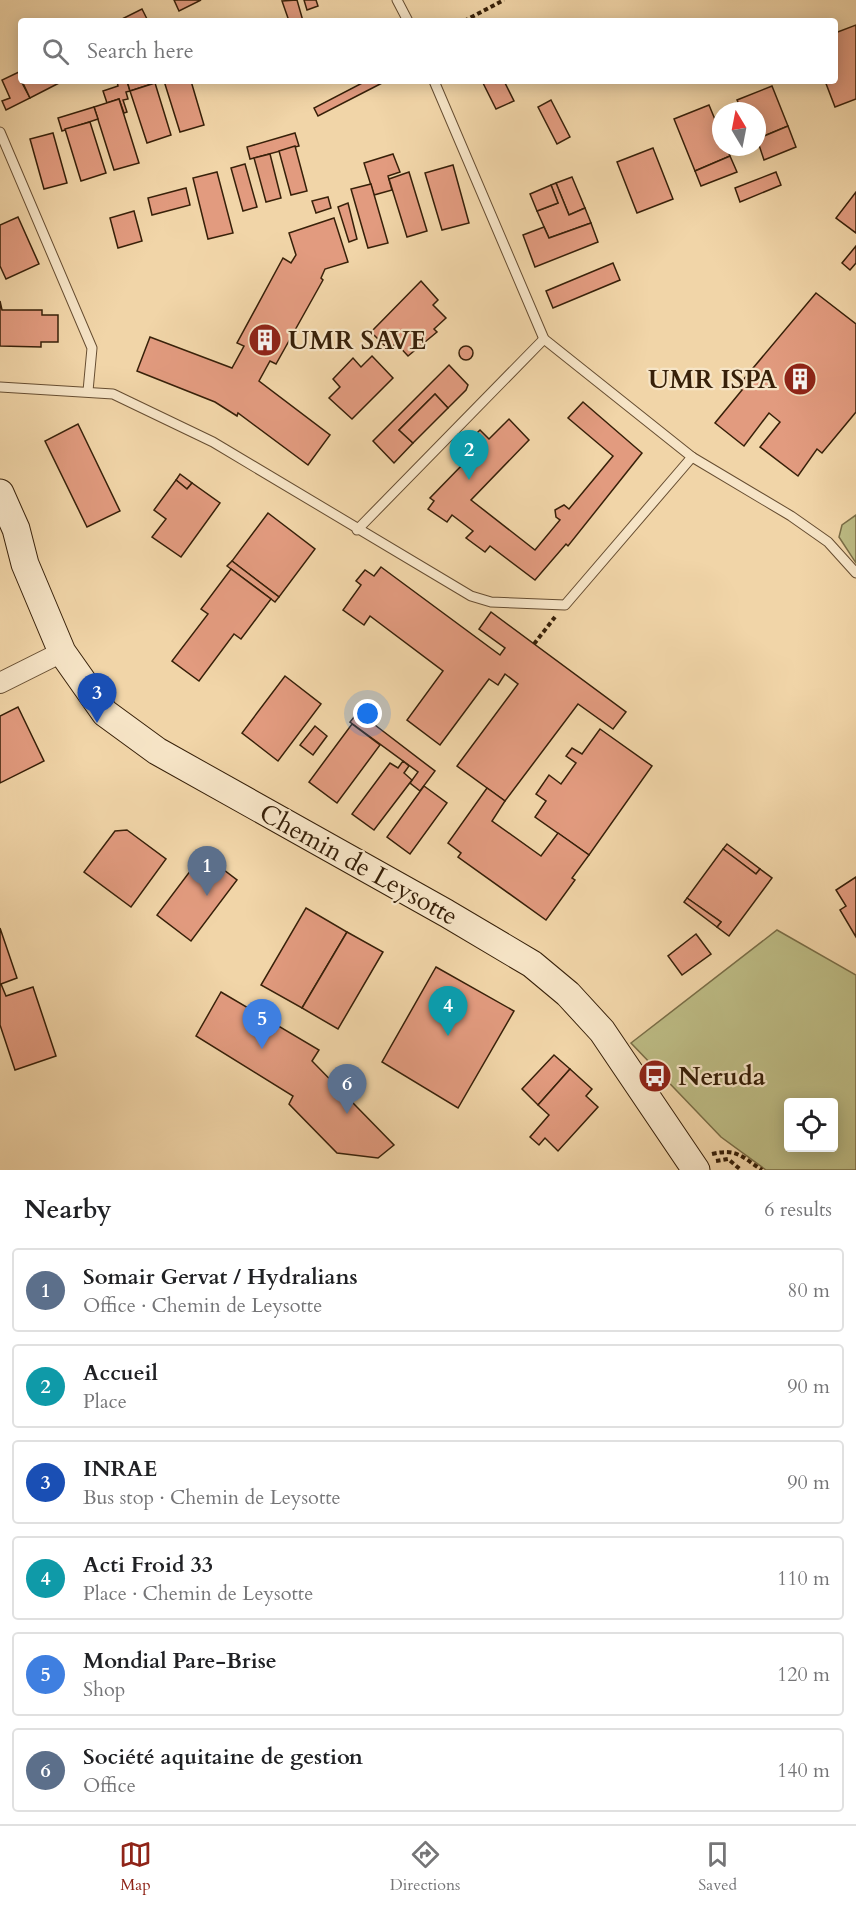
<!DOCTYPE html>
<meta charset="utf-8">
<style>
:root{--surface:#fff;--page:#f6f6f6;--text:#202124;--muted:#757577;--line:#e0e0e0;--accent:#8f2418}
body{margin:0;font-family:Cardo,serif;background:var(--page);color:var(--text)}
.controls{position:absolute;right:18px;bottom:18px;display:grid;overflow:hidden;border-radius:6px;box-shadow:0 3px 15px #0003}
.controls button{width:54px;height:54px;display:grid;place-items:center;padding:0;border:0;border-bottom:2px solid var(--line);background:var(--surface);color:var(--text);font:30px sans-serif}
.compass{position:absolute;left:712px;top:102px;width:54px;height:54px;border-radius:50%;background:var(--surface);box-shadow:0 3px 15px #0003;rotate:350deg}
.you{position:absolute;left:368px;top:714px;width:21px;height:21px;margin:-15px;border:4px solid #fff;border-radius:50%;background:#1a73e8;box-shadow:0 0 0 9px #1a73e833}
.badge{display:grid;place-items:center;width:39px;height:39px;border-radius:50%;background:var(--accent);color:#fff;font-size:20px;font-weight:700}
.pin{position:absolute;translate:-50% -50px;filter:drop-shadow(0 2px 3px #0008)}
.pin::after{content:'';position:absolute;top:32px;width:21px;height:18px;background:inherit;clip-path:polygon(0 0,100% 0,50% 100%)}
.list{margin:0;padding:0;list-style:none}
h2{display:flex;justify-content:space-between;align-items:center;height:78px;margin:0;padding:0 24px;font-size:26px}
h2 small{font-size:20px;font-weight:400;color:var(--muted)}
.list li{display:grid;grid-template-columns:39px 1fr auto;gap:18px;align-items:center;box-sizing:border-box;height:84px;margin:0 12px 12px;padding:0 12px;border:2px solid var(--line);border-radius:6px}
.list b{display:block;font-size:22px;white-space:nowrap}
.list p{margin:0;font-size:20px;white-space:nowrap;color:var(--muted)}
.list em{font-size:20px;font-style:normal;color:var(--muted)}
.icon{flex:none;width:33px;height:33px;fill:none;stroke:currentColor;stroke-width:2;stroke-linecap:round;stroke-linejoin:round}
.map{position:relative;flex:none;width:856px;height:1170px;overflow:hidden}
.search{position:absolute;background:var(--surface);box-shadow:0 3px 15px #0003;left:18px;right:18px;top:18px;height:66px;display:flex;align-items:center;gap:15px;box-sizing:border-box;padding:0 21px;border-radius:6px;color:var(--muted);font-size:22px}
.sheet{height:654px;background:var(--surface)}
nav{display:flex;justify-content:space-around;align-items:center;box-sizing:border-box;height:84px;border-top:2px solid var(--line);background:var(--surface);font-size:16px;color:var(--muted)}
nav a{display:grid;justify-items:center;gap:3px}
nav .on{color:var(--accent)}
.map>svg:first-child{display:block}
.green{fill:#bdbc85;stroke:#7a6e47;stroke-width:1.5;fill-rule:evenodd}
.building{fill:#e29b7f;stroke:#372009;stroke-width:1.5}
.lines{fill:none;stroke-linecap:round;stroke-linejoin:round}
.lane-casing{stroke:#664d31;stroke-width:11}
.street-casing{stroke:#664d31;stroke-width:22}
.secondary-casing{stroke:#372009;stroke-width:29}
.path{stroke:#372009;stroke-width:4;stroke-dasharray:4.5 3;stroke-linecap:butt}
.lane{stroke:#f6e4c6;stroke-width:9}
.street{stroke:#f6e4c6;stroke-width:20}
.secondary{stroke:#f6e4c6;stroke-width:27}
.labels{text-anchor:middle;stroke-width:4.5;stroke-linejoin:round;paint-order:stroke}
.poi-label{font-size:26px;font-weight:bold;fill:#372009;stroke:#f6e4c6;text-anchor:start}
.street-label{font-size:26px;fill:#372009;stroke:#f6e4c6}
</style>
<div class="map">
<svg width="856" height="1170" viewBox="0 0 856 1170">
<rect width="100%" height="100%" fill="#f1d5a8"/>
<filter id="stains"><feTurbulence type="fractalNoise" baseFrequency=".00333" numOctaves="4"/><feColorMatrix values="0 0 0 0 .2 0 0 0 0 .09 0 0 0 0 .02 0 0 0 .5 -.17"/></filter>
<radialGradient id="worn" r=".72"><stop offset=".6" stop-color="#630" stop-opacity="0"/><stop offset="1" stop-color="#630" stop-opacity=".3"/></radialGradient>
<!-- green -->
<g class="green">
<path d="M856 515V563L839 537 842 525Z"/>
<path d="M777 930 856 975V1170H766L721 1137 631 1043ZM788 1102H834V1148H788Z"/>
</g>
<!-- building -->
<g class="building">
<path d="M174 0H201L179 11Z"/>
<path d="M297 0 303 21H289L282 1Z"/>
<path d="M304 0H316L318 6 307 10Z"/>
<path d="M142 9 148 21H118Z"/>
<path d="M856 25V99L835 107 825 81H835V33Z"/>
<path d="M21 71V81L30 98 6 110 2 101 10 98 2 80Z"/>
<path d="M22 81H63L30 98Z"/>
<path d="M117 81H127L130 91 126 92 128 99 123 100 127 112 124 113 119 99 107 103 103 91 118 86Z"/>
<path d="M127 81H161L130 91Z"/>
<path d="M164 81H191L204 125 180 132Z"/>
<path d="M366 81H386L318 116 314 108Z"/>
<path d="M482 81H504L514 101 496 109Z"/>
<path d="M155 83 171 135 147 143 130 91Z"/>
<path d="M772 86 788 126 757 139V111H742L737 100Z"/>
<path d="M119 99 139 163 114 170 94 107Z"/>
<path d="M551 100 570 137 557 144 538 107Z"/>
<path d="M709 105 721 134V147H726L730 156 695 171 674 119Z"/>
<path d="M94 107 98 119 62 131 58 118Z"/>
<path d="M90 122 106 173 81 181 65 129Z"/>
<path d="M788 126 796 147 764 160 757 139Z"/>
<path d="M53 133 67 183 44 189 30 139Z"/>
<path d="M295 133 299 146 250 159 247 147Z"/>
<path d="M295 146 307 191 291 195 279 151Z"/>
<path d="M653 148 673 199 637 213 617 162Z"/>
<path d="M270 154 281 198 266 202 254 158Z"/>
<path d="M393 154 400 172 388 176 392 190 374 195 364 163Z"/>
<path d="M730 156 737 172 701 186 695 171Z"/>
<path d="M245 164 257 207 243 211 231 168Z"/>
<path d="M453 165 469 223 442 230 425 173Z"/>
<path d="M217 172 233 233 208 239 193 178Z"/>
<path d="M409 172 427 231 407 237 389 179Z"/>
<path d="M776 172 781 185 740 202 735 188Z"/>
<path d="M572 177 585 208 569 215 556 183Z"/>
<path d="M556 183 569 215 585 208 591 223 549 238 537 211 558 203 551 185Z"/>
<path d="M371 184 388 243 368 248 351 189Z"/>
<path d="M551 185 558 203 537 211 530 194Z"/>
<path d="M186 188 190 205 152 215 148 198Z"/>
<path d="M856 192V233L836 218Z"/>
<path d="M328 197 331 208 316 213 312 201Z"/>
<path d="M348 203 357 239 349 242 338 207Z"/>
<path d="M134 211 142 241 118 248 110 218Z"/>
<path d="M18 217 39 264 6 279 0 266V225Z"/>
<path d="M334 218 348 262 325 269 321 278 323 280 276 364 270 361 259 381 330 435 308 465 238 413 237 416 215 402 137 371 150 337 232 368 244 346 237 343 283 258 291 263 296 255 289 233Z"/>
<path d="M591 223 598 242 535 267 523 235 544 227 549 238Z"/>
<path d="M856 246V263L850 270 842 263Z"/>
<path d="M613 263 620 280 553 308 546 291Z"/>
<path d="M421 281 438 300 433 305 446 318 434 329 437 332 408 356 396 343 389 350 371 332Z"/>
<path d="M816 293 856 324V412L822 453 817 449 798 476 760 447 780 422 769 413 744 446 715 423 742 390 738 386Z"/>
<path d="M0 301 2 310H42V315H58V342H41V347L0 346Z"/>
<circle cx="466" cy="353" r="7"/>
<path d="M372 356 393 378 352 419 329 398 340 387 333 379 353 358 361 367Z"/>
<path d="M449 365 468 385 466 390 448 408 435 394 399 430 413 443 394 463 373 441Z"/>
<path d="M435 394 448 408 413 443 399 430Z"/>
<path d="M583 402 642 453 568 546 566 544 535 580 490 546 485 552 466 538 473 531 452 515 447 522 428 509 434 501 430 498 464 463 455 454 480 430 489 439 509 419 529 440 471 500 535 550 560 520 556 517 555 510 564 505 569 509 613 456 568 418Z"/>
<path d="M78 424 120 511 87 527 45 441Z"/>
<path d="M180 474 192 483 187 489 176 480Z"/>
<path d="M176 480 187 489 192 483 220 503 181 557 152 537 166 519 154 510Z"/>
<path d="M268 513 315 549 279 597 232 561Z"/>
<path d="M232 561 279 597 275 602 227 566Z"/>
<path d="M381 567 500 655 505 648 479 629 491 612 626 712 613 729 578 704 505 801 457 766 518 684 505 674 498 685 489 679 440 745 407 720 443 671 370 616 364 625 343 610 361 585 356 581 365 570 374 576Z"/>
<path d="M231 569 271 599 241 639 234 634 199 681 172 661 208 614 201 609Z"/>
<path d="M285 676 321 704 278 761 242 733Z"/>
<path d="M18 707 44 761 0 783V716Z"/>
<path d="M358 712 435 771 420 791 410 783 418 772 350 722Z"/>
<path d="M352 724 380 745 337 803 309 782Z"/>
<path d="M315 726 327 736 313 755 300 745Z"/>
<path d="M600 729 652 766 589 855 535 817 546 801 536 794 549 775 561 784 576 763 566 756 572 748 582 754Z"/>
<path d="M403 761 409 766 404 773 412 780 374 830 352 814 390 763 398 768Z"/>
<path d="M424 786 447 803 410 854 387 837Z"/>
<path d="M487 788 505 801 492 821 541 856 558 833 589 855 572 878 575 880 546 920 458 857 461 853 448 843Z"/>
<path d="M127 830 166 859 131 907 84 872 115 831Z"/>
<path d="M727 844 760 869 756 874 723 849Z"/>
<path d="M723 849 756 874 760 869 772 878 729 936 717 927 721 922 687 898Z"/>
<path d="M203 854 237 880 191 941 157 915Z"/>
<path d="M856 877V937L840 910 846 906 836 890Z"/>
<path d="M687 898 721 922 717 927 684 902Z"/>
<path d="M306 908 347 932 302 1008 261 985Z"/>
<path d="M0 928 17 978 1 984 6 996 33 987 56 1056 15 1070 0 1025Z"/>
<path d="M347 932 383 952 338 1029 302 1008Z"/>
<path d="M696 934 711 954 682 975 668 956Z"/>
<path d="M436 967 514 1011 458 1108 382 1062Z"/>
<path d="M221 992 319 1050 312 1061 394 1145 378 1158 337 1153 289 1104 293 1096 196 1036Z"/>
<path d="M554 1055 570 1069 538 1105 522 1089Z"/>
<path d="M570 1069 592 1089 586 1096 598 1107 558 1151 545 1138 539 1145 530 1137 549 1115 538 1105Z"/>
</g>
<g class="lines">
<!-- lane casing -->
<g class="lane-casing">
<g id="lane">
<path d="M397 0 408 21"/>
<path d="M434 81 544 339 692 457 791 516 828 542 856 573"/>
<path d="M0 132 92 348 88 391"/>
<path d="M0 387 113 394 213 442 471 596 491 602 565 605 692 457"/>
<path d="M357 530 544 339"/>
</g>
</g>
<!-- street casing -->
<g class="street-casing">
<path id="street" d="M0 683 62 652"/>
</g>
<!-- secondary casing -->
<g class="secondary-casing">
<path id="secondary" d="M0 493 16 529 25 564 62 652 105 713 157 751 446 913 532 964 568 994 602 1031 696 1170"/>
</g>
<!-- path -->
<g class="path">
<path d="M464 21 504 0"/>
<path d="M534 644 555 617"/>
<path d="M712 1154C737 1148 742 1157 762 1170"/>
<path d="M716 1161 728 1159 741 1170"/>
</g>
<!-- lane -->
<use href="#lane" class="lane"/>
<!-- street -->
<use href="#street" class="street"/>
<!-- secondary -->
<use href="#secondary" class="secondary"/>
</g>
<!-- icons -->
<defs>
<g id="building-disc" transform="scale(1.725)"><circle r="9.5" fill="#8f2418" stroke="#f6e4c6"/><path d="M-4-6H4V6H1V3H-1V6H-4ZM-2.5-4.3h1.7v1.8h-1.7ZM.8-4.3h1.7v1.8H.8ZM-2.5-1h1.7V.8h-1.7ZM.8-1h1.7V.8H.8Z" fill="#fff"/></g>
<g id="bus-disc" transform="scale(1.725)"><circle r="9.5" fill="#8f2418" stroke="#f6e4c6"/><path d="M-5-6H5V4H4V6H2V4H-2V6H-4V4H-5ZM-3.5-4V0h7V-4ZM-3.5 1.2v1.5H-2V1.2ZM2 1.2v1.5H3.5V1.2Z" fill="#fff"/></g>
</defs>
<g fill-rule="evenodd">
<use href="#building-disc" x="265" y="340"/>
<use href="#building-disc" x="800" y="379"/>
<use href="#bus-disc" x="655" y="1076"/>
</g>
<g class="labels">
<!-- poi labels -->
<g class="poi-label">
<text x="288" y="349">UMR SAVE</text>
<text x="777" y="388" text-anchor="end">UMR ISPA</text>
<text x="678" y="1085">Neruda</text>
</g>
<!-- street labels -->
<g class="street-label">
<text transform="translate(359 864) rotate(29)" y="9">Chemin de Leysotte</text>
</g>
</g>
<rect width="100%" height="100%" filter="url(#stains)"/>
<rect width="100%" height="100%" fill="url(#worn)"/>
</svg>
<div class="controls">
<button><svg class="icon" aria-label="locate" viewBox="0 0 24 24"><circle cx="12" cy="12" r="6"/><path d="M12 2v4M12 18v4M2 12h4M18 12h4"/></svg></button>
</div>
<svg class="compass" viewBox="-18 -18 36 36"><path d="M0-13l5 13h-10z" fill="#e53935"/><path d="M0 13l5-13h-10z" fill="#757577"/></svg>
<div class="you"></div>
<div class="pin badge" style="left:207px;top:896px;background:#5c6f8a">1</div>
<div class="pin badge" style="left:469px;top:480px;background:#0f9aa8">2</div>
<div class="pin badge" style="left:97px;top:723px;background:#1a4fb4">3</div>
<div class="pin badge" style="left:448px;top:1036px;background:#0f9aa8">4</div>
<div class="pin badge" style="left:262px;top:1049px;background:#3f7fe0">5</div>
<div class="pin badge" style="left:347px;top:1114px;background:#5c6f8a">6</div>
<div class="search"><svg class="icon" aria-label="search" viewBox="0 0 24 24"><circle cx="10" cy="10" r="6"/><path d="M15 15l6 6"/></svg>Search here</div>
</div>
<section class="sheet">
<h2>Nearby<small>6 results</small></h2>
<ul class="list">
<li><span class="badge" style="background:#5c6f8a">1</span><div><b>Somair Gervat / Hydralians</b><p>Office · Chemin de Leysotte</p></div><em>80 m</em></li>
<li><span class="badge" style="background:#0f9aa8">2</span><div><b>Accueil</b><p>Place</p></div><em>90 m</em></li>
<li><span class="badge" style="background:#1a4fb4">3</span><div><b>INRAE</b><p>Bus stop · Chemin de Leysotte</p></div><em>90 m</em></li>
<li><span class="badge" style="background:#0f9aa8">4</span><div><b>Acti Froid 33</b><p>Place · Chemin de Leysotte</p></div><em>110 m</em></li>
<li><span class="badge" style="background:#3f7fe0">5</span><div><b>Mondial Pare-Brise</b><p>Shop</p></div><em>120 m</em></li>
<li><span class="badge" style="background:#5c6f8a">6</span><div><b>Société aquitaine de gestion</b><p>Office</p></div><em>140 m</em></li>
</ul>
</section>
<nav>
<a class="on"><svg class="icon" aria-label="map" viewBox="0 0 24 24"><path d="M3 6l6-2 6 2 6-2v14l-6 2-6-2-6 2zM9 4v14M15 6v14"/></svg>Map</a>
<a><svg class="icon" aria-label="directions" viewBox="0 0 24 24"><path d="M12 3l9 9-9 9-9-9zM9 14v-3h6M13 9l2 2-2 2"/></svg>Directions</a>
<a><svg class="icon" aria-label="saved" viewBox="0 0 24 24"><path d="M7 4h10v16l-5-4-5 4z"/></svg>Saved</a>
</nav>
